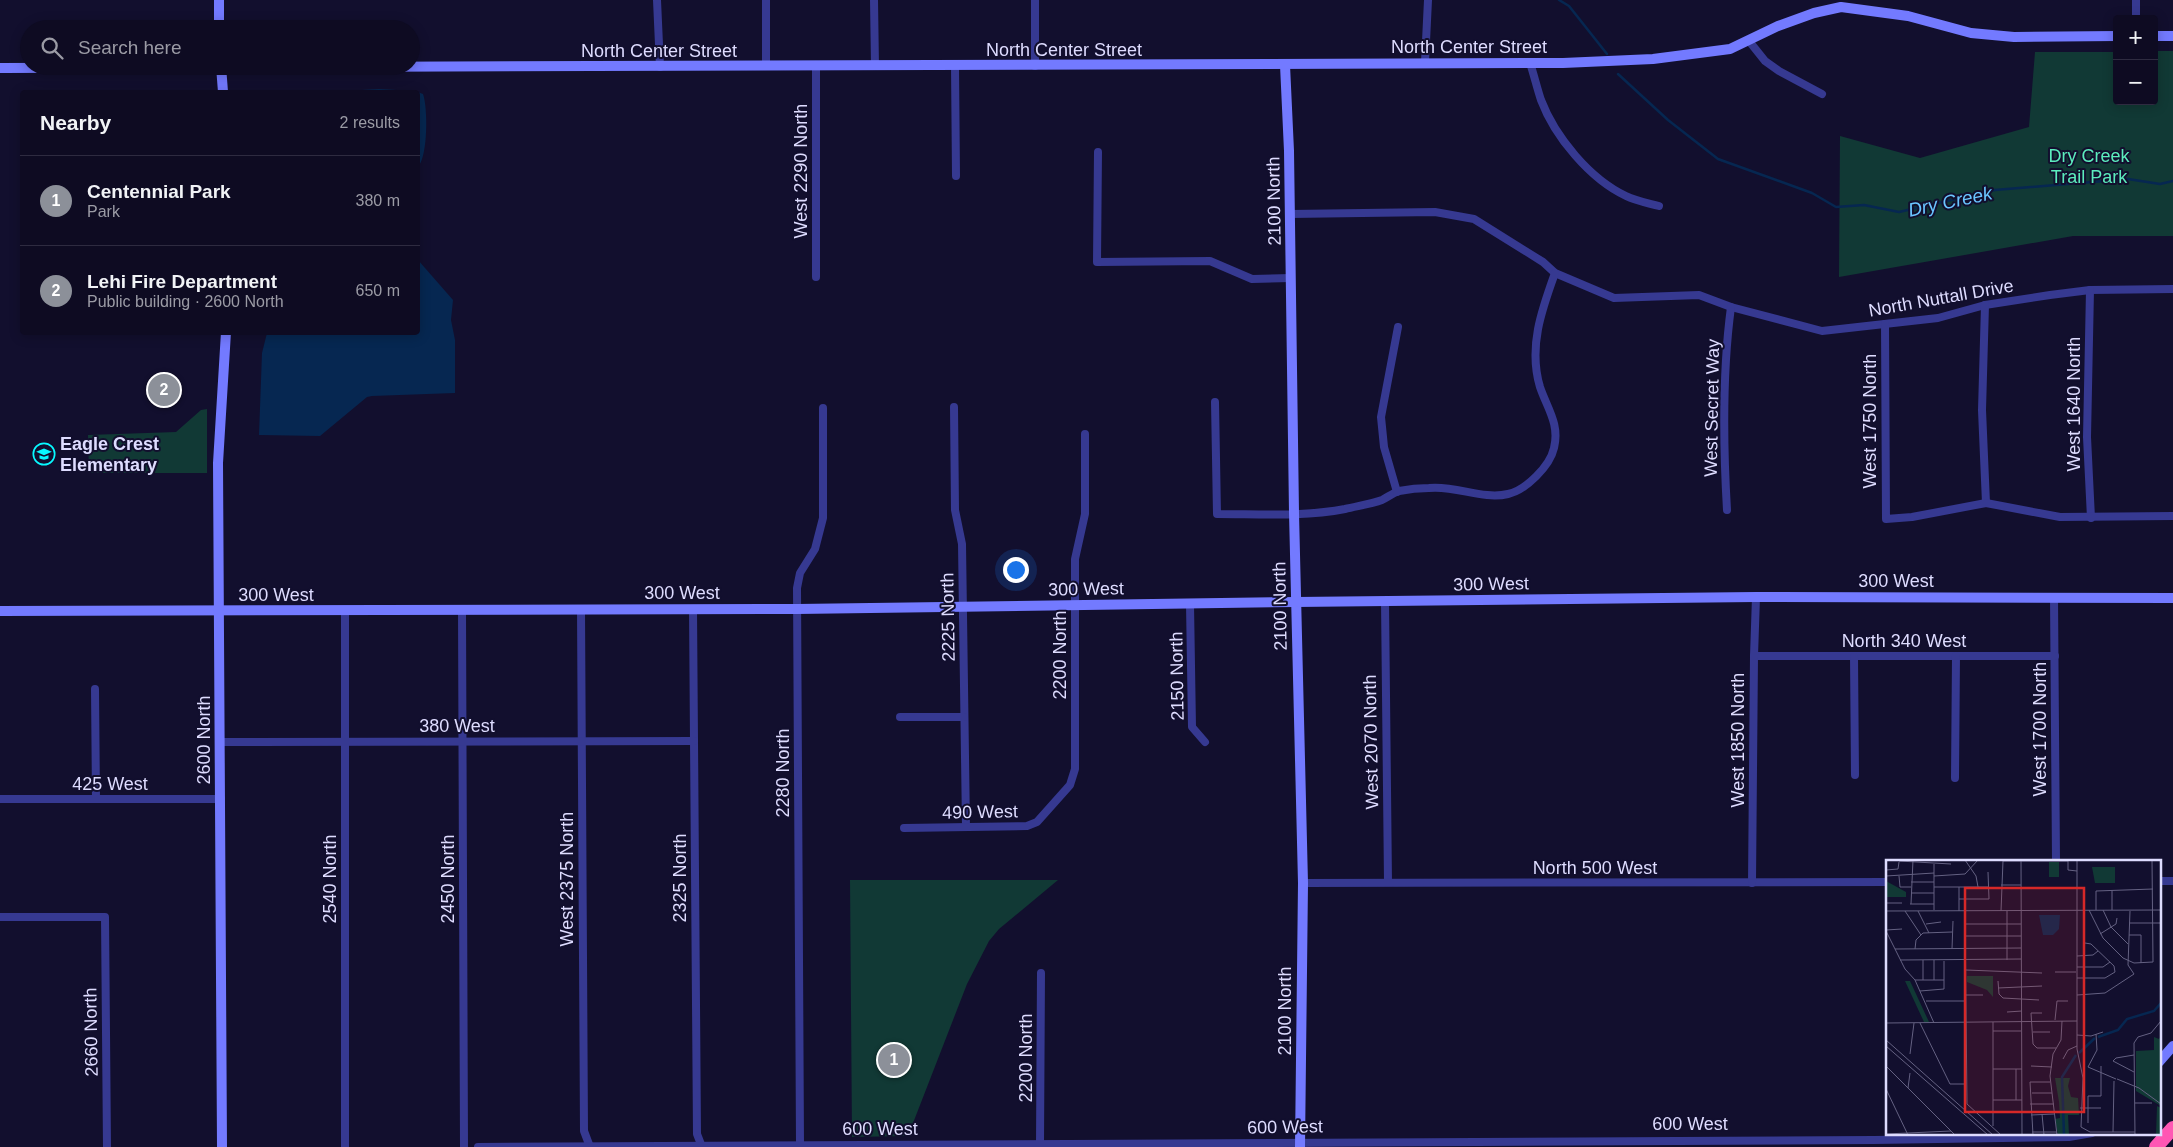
<!DOCTYPE html>
<meta charset="utf-8">
<style>
:root{--surface:#0e0b22;--page:#1c192f;--text:#f1f3f6;--muted:#9b9ba5;--line:#2e2b40;--accent:#8c9099}
body{margin:0;font-family:Arial,sans-serif;background:var(--page);color:var(--text)}
.controls{position:absolute;right:15px;top:15px;display:grid;overflow:hidden;border-radius:5px;box-shadow:0 2px 12px #0003}
.controls button{width:45px;height:45px;display:grid;place-items:center;padding:0;border:0;border-bottom:1px solid var(--line);background:var(--surface);color:var(--text);font:25px sans-serif}
.you{position:absolute;left:1015px;top:569px;width:18px;height:18px;margin:-12px;border:4px solid #fff;border-radius:50%;background:#1a73e8;box-shadow:0 0 0 8px #1a73e833}
.badge{display:grid;place-items:center;width:32px;height:32px;border-radius:50%;background:var(--accent);color:#fff;font-size:16px;font-weight:700}
.pin{position:absolute;translate:-50% -50%;border:2px solid #fff;box-shadow:0 1px 5px #0006}
.list{margin:0;padding:0;list-style:none}
h2{display:flex;justify-content:space-between;align-items:center;height:65px;margin:0;padding:0 20px;font-size:21px}
h2 small{font-size:16px;font-weight:400;color:var(--muted)}
.list li{display:grid;grid-template-columns:32px 1fr auto;gap:15px;align-items:center;box-sizing:border-box;height:90px;padding:0 20px;border-top:1px solid var(--line)}
.list b{display:block;font-size:19px;white-space:nowrap}
.list p{margin:0;font-size:16px;white-space:nowrap;color:var(--muted)}
.list em{font-size:16px;font-style:normal;color:var(--muted)}
.icon{flex:none;width:28px;height:28px;fill:none;stroke:currentColor;stroke-width:2;stroke-linecap:round;stroke-linejoin:round}
.map{position:relative;flex:none;width:2173px;height:1147px;overflow:hidden}
.search{position:absolute;background:var(--surface);box-shadow:0 2px 12px #0003;left:20px;top:20px;width:400px;height:55px;display:flex;align-items:center;gap:12px;box-sizing:border-box;padding:0 18px;border-radius:28px;color:var(--muted);font-size:19px}
.panel{position:absolute;background:var(--surface);box-shadow:0 2px 12px #0003;left:20px;top:90px;width:400px;height:245px;border-radius:5px}
.map>svg:first-child{display:block}
.green{fill:#113935}
.water{fill:#062751}
.lines{fill:none;stroke-linecap:round;stroke-linejoin:round}
.stream{stroke:#062751;stroke-width:2.5}
.street{stroke:#363991;stroke-width:8}
.secondary{stroke:#737aff;stroke-width:10}
.highway{stroke:#ff57b4;stroke-width:14}
.labels{text-anchor:middle;stroke-width:4;stroke-linejoin:round;paint-order:stroke}
.street-label{font-size:18px;fill:#dedcff;stroke:#120f2e}
.park-label{font-size:18px;fill:#5cecbd;stroke:#120f2e}
.poi-label{font-size:18px;font-weight:bold;fill:#dedcff;stroke:#120f2e;text-anchor:start}
.water-label{font-size:19px;font-style:italic;fill:#6ac5ff;stroke:#120f2e}
.inset-river{fill:none;stroke:#062751;stroke-width:2.5}
.inset-road{fill:none;stroke:#646182;stroke-width:1}
.view{fill:#d62828;fill-opacity:0.15;stroke:#d62828;stroke-width:2.5}
.inset-edge{fill:none;stroke:#dedcff;stroke-width:2.5}
</style>
<div class="map">
<svg width="2173" height="1147" viewBox="0 0 2173 1147">
<rect width="100%" height="100%" fill="#120f2e"/>
<!-- green -->
<g class="green">
<path d="M2154 51H2173V236H2073L1839 277 1840 136 1920 158 2029 127 2035 52H2117V101H2154Z"/>
<path d="M207 409V473H89L88 435 176 432 201 410Z"/>
<path d="M850 880H1058L999 929 989 941 967 984 908 1136 852 1137Z"/>
</g>
<!-- water -->
<g class="water">
<path d="M379 89 415 91 423 94C428 108 428 156 418 167V92H324Z"/>
<path d="M418 260 453 300 451 320 455 340V393L372 396 367 397 320 436 259 435 262 353 267 333 418 332Z"/>
</g>
<g class="lines">
<!-- stream -->
<g class="stream">
<path d="M1559 0 1569 6 1607 54"/>
<path d="M1618 74 1668 120 1718 159 1812 193 1836 207 1864 205 1899 212 1995 190 2128 179 2160 184 2173 181"/>
</g>
<!-- street -->
<g class="street">
<path d="M657 0 660 67"/>
<path d="M766 0V66"/>
<path d="M874 0 875 66"/>
<path d="M1035 0V66"/>
<path d="M2136 0V19"/>
<path d="M1749 41 1765 61 1779 71 1822 94"/>
<path d="M1425 62 1428 0"/>
<path d="M1530 63C1534 75 1537 88 1541 100 1555 137 1590 179 1626 196 1636 201 1648 203 1659 206"/>
<path d="M816 66V277"/>
<path d="M955 66 956 176"/>
<path d="M1098 152 1097 262 1210 261 1252 279 1291 278"/>
<path d="M1290 214 1435 212 1474 219 1543 262 1555 273 1614 298 1699 295 1731 307 1822 331 1938 318 1985 305 2050 295 2090 290 2173 289"/>
<path d="M2090 290 2087 437 2091 518"/>
<path d="M1985 305 1982 410 1986 503"/>
<path d="M1885 324 1886 519 1912 517 1986 503 2060 517 2173 516"/>
<path d="M1215 402 1217 514C1259 514 1304 517 1345 509 1357 506 1371 504 1382 500 1388 497 1393 493 1399 491 1409 489 1419 488 1429 488 1456 485 1482 500 1508 494 1526 490 1550 466 1554 448 1560 424 1547 408 1540 387 1528 347 1542 309 1555 273"/>
<path d="M954 407 955 510 962 544 966 827"/>
<path d="M1397 492 1384 447 1381 417 1398 327"/>
<path d="M1727 510C1723 442 1722 374 1731 307"/>
<path d="M2054 597 2056 861"/>
<path d="M1385 601 1388 882"/>
<path d="M1190 604 1192 727 1205 742"/>
<path d="M693 609 697 1134 702 1147"/>
<path d="M462 610 464 1147"/>
<path d="M581 610 584 1131 590 1147"/>
<path d="M1754 656H2055"/>
<path d="M1854 657 1855 775"/>
<path d="M95 689 96 799"/>
<path d="M900 717H964"/>
<path d="M220 742 694 741"/>
<path d="M1955 778 1956 656"/>
<path d="M0 799H221"/>
<path d="M904 828 1027 826 1037 822 1070 785 1075 769V559L1085 514V434"/>
<path d="M2159 881H2173"/>
<path d="M1303 883 1887 882"/>
<path d="M1752 883 1754 656 1756 597"/>
<path d="M0 917H105L107 1147"/>
<path d="M800 1144 797 588 800 573 815 549 823 518V408"/>
<path d="M1040 1144 1041 973"/>
<path d="M345 1147V611"/>
<path d="M478 1147 1874 1140 2069 1137 2092 1133"/>
</g>
<!-- secondary -->
<g class="secondary">
<path d="M219 0V29"/>
<path d="M2154 36H2173"/>
<path d="M1285 65 1289 151 1294 513 1303 883 1300 1147"/>
<path d="M221 66 223 92"/>
<path d="M0 68 1563 63 1653 59 1730 49 1778 26 1814 13 1841 7 1908 16 1971 33 2014 37 2117 36"/>
<path d="M0 611 797 609 1296 602 1756 597 2173 598"/>
<path d="M2159 1062 2173 1046"/>
<path d="M222 1147 218 463 226 332"/>
</g>
<!-- highway -->
<path class="highway" d="M2156 1147 2173 1128"/>
</g>
<!-- icons -->
<defs>
<g id="school-ring" transform="scale(1.125)"><circle r="9.5" fill="#120f2e" stroke="#08f9ff" stroke-width="1.5"/><path d="M0-5L7-2L0 1L-7-2ZM-4 1L0 2.5L4 1V4Q0 6-4 4Z" fill="#08f9ff"/></g>
</defs>
<g fill-rule="evenodd">
<use href="#school-ring" x="44" y="454"/>
</g>
<g class="labels">
<!-- street labels -->
<g class="street-label">
<text x="1469" y="53">North Center Street</text>
<text x="1064" y="56">North Center Street</text>
<text x="659" y="57">North Center Street</text>
<text transform="translate(801 171) rotate(-90)" y="6">West 2290 North</text>
<text transform="translate(1274 201) rotate(-91)" y="6">2100 North</text>
<text transform="translate(1941 298) rotate(-10)" y="6">North Nuttall Drive</text>
<text transform="translate(2074 404) rotate(-90)" y="6">West 1640 North</text>
<text transform="translate(1712 408) rotate(-89)" y="6">West Secret Way</text>
<text transform="translate(1870 421) rotate(-90)" y="6">West 1750 North</text>
<text x="1896" y="587">300 West</text>
<text transform="translate(1491 584) rotate(-1)" y="6">300 West</text>
<text transform="translate(1086 589) rotate(-1)" y="6">300 West</text>
<text x="682" y="599">300 West</text>
<text x="276" y="601">300 West</text>
<text transform="translate(1280 606) rotate(-91)" y="6">2100 North</text>
<text transform="translate(948 617) rotate(-91)" y="6">2225 North</text>
<text x="1904" y="647">North 340 West</text>
<text transform="translate(1060 655) rotate(-90)" y="6">2200 North</text>
<text transform="translate(1177 676) rotate(-91)" y="6">2150 North</text>
<text x="457" y="732">380 West</text>
<text transform="translate(2040 729) rotate(-90)" y="6">West 1700 North</text>
<text transform="translate(204 740) rotate(-90)" y="6">2600 North</text>
<text transform="translate(1738 740) rotate(-90)" y="6">West 1850 North</text>
<text transform="translate(1371 742) rotate(-91)" y="6">West 2070 North</text>
<text transform="translate(783 773) rotate(-90)" y="6">2280 North</text>
<text x="110" y="790">425 West</text>
<text transform="translate(980 812) rotate(-1)" y="6">490 West</text>
<text x="1595" y="874">North 500 West</text>
<text transform="translate(680 878) rotate(-90)" y="6">2325 North</text>
<text transform="translate(330 879) rotate(-90)" y="6">2540 North</text>
<text transform="translate(448 879) rotate(-90)" y="6">2450 North</text>
<text transform="translate(567 879) rotate(-90)" y="6">West 2375 North</text>
<text transform="translate(1285 1011) rotate(-90)" y="6">2100 North</text>
<text transform="translate(91 1032) rotate(-91)" y="6">2660 North</text>
<text transform="translate(1026 1058) rotate(-90)" y="6">2200 North</text>
<text x="1690" y="1130">600 West</text>
<text transform="translate(1285 1127) rotate(-1)" y="6">600 West</text>
<text x="880" y="1135">600 West</text>
</g>
<!-- park labels -->
<g class="park-label">
<text x="2089" y="162">Dry Creek<tspan x="2089" dy="21">Trail Park</tspan></text>
</g>
<!-- poi labels -->
<g class="poi-label">
<text x="60" y="450">Eagle Crest<tspan x="60" dy="21">Elementary</tspan></text>
</g>
<!-- water labels -->
<g class="water-label">
<text transform="translate(1950 201) rotate(-12)" y="7">Dry Creek</text>
</g>
</g>
<!-- overview -->
<g transform="translate(1886 860)">
<rect width="275" height="275" fill="#120f2e"/>
<path d="M163 2H173V17H163ZM206 7H229V23H209ZM0 21 20 32V37H0ZM81 116H107V137L101 130 81 122ZM19 121H24L43 162H38ZM275 176V246L250 231V191L268 190V177L273 179ZM169 218H184L182 226 185 237 192 238 193 255H182L183 275H172L169 259 174 258 173 242ZM271 246 275 248V275H270Z" fill="#113935"/>
<path d="M153 55H174L173 69 167 75H157Z" fill="#062751"/>
<path class="inset-river" d="M212 177 232 170 241 159 268 151 275 143M193 193 209 178M178 275 176 217 190 195"/>
<path class="inset-road" d="M79 0 90 16 92 27M135 0 136 275M191 0V189L197 218 195 267 204 272H249M13 1 65 4M182 1V10L191 11M48 4V50M0 10 12 9 13 2M0 16 48 13M13 16 14 27H25M48 16 79 14 92 0M25 22H48M115 25H135M48 27H103M73 27V51M25 33H48M73 39H103L102 12M0 43H16M24 44H48M25 44 27 0M203 50 217 78 237 98 248 103 267 102 266 0M210 50V31L267 29M217 50 225 67 242 84M226 50V30M0 51 275 50M19 51 35 75M32 51 43 73M79 51 81 244 115 275M115 51 117 1H182M121 51V100M243 63H275M40 64 55 62M79 64H135M0 70 16 69M0 71 19 109 29 120 48 163M214 74 230 64 231 58M243 75H255V103M79 76H135M9 89 135 88M29 89 30 80 37 73 66 72M66 89 67 61M191 96 207 95 212 91M14 100 135 99M37 100V120M48 100V120M191 107H217L224 102M80 110 156 113M169 112H190M191 118H219L229 112 228 106 205 84 199 83M29 120H58M112 121 113 134 117 138 153 140M112 128 156 126M34 131 58 129V101M80 135H97M191 135 219 133 248 114 242 105 244 51M40 141H80M121 152 136 151M156 153H145L147 184 151 188H170M169 160 171 141H182M0 163 191 161M34 163 64 224H80M107 171H135M147 172H164M210 174 211 190 202 207 230 219M191 175 205 176 217 172M0 180 107 275M0 186 102 275M24 194 28 163M177 199 182 190 191 186M0 206 69 275M145 206 166 207M107 209H136M130 209V240M248 212 227 201 230 198 248 195M231 219 253 228 275 244M22 228 24 213M0 229 22 275M146 233H166M107 240H136M249 243H266M144 244H168M194 248H215M156 254 158 275M145 255 168 254M202 263V236H215V206M107 266V162M146 272H171M227 272 228 221M0 274 65 271M147 275 144 222H164M171 275 164 216 167 194 175 180 176 161M249 275 248 183 252 177 265 173 275 161"/>
<path class="view" d="M79 28H198V252H79Z"/>
<rect width="275" height="275" class="inset-edge"/>
</g>
</svg>
<div class="controls">
<button>+</button>
<button>−</button>
</div>
<div class="you"></div>
<div class="pin badge" style="left:894px;top:1060px">1</div>
<div class="pin badge" style="left:164px;top:390px">2</div>
<div class="search"><svg class="icon" aria-label="search" viewBox="0 0 24 24"><circle cx="10" cy="10" r="6"/><path d="M15 15l6 6"/></svg>Search here</div>
<section class="panel">
<h2>Nearby<small>2 results</small></h2>
<ul class="list">
<li><span class="badge">1</span><div><b>Centennial Park</b><p>Park</p></div><em>380 m</em></li>
<li><span class="badge">2</span><div><b>Lehi Fire Department</b><p>Public building · 2600 North</p></div><em>650 m</em></li>
</ul>
</section>
</div>
